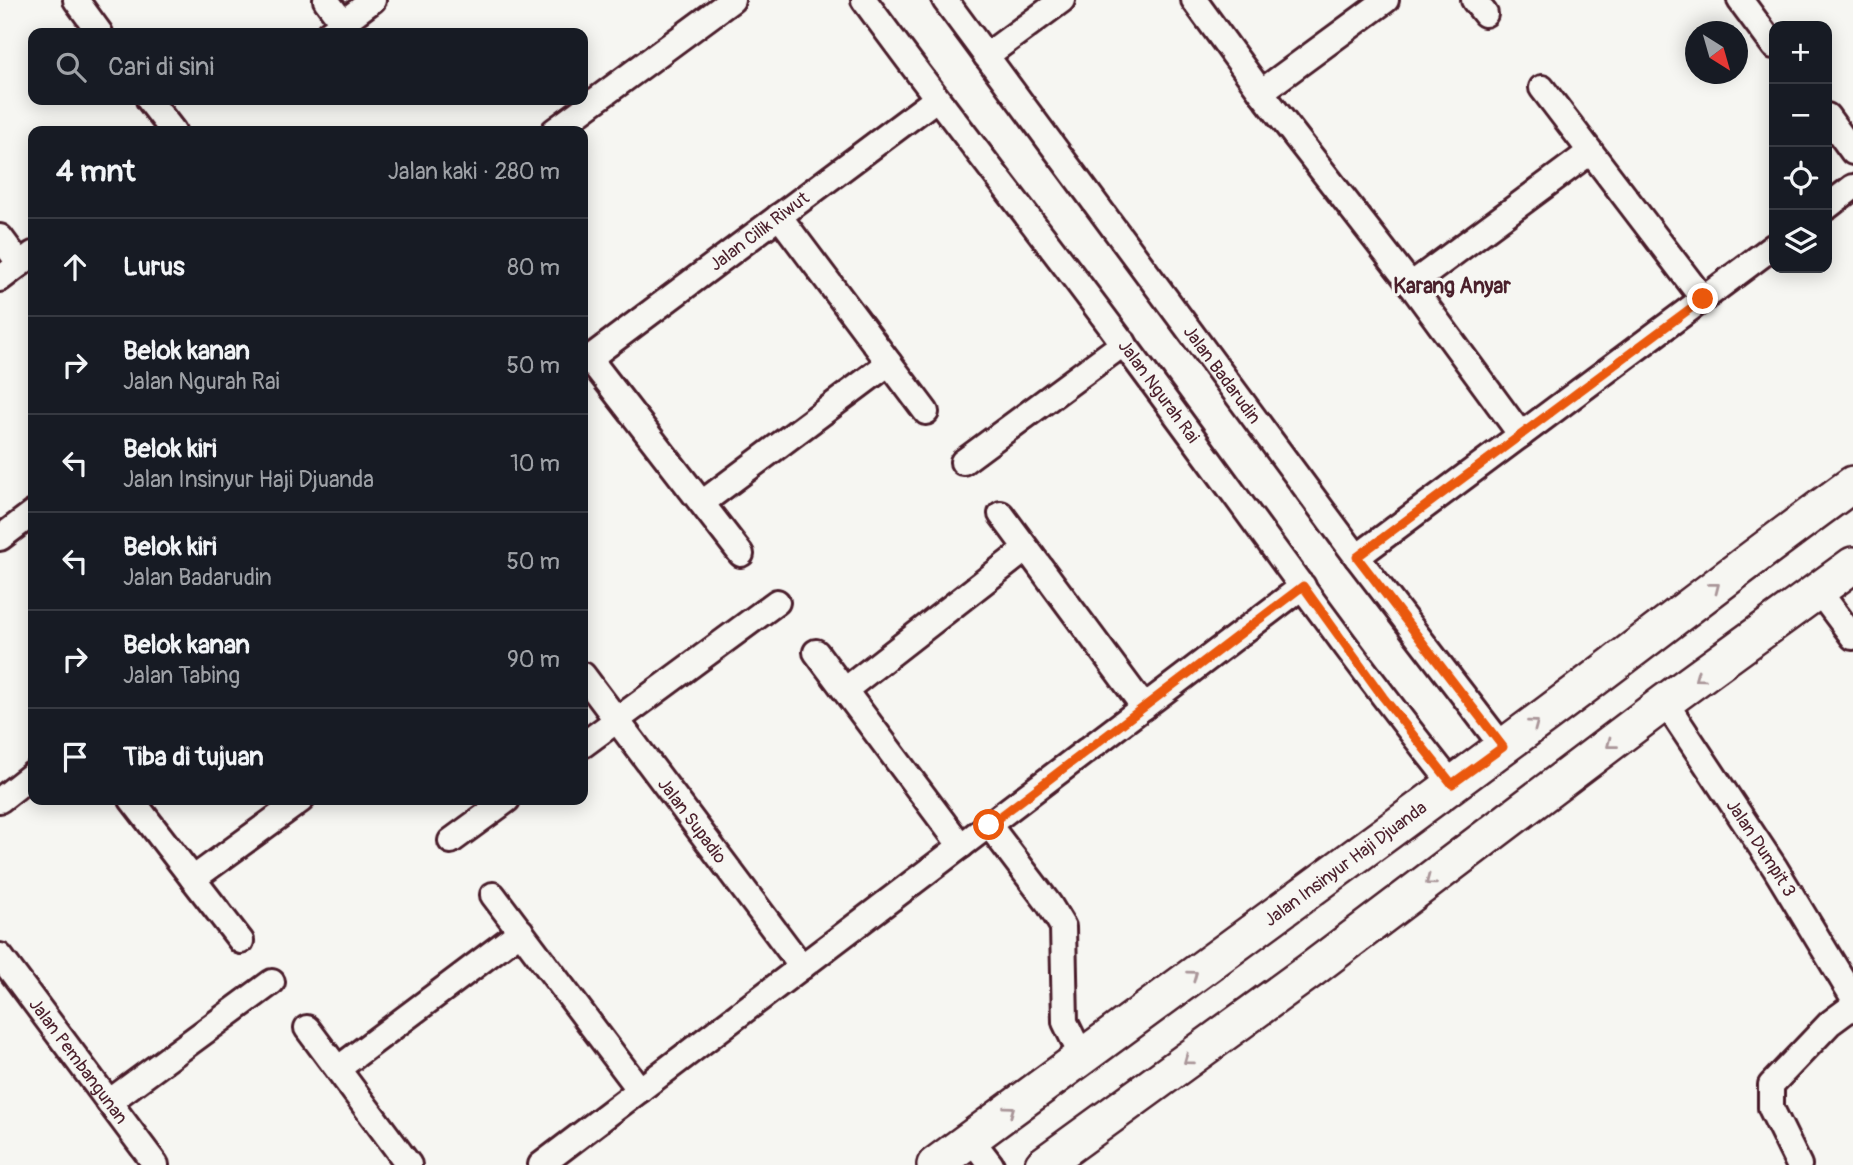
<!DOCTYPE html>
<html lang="id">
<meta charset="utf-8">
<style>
:root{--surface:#171b24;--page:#242831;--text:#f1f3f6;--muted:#9ea1a6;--line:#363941}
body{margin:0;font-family:Pangolin,sans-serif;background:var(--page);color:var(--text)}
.controls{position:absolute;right:21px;top:21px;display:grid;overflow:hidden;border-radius:14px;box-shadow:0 4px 18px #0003}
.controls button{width:63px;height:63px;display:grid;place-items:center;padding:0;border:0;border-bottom:2px solid var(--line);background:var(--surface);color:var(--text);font:35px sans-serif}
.compass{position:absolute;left:1685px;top:21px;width:63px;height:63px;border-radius:50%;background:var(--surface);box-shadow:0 4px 18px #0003;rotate:143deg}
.stop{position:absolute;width:21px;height:21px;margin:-16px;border:5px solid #ea580c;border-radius:50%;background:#fff}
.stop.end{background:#ea580c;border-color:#fff;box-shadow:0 2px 7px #0008}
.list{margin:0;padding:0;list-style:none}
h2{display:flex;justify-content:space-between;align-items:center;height:91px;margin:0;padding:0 28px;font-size:30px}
h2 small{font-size:23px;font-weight:400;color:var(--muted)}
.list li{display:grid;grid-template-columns:46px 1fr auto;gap:21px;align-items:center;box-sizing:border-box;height:98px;padding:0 28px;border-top:2px solid var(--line)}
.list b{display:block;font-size:26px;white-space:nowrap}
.list p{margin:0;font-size:23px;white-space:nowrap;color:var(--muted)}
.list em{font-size:23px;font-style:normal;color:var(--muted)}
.icon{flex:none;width:38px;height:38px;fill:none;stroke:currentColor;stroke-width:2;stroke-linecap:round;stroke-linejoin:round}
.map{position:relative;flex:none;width:1853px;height:1165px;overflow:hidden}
.search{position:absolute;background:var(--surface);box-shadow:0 4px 18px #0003;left:28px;top:28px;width:560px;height:77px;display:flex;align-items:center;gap:18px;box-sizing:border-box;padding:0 24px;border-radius:14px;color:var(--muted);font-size:26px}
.panel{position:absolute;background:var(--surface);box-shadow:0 4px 18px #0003;left:28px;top:126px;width:560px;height:679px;border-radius:14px}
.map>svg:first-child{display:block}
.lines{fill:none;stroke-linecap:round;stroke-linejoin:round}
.minor-casing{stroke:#4a1f2b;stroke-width:30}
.secondary-casing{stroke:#4a1f2b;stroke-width:40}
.minor{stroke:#f6f6f2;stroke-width:24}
.secondary{stroke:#f6f6f2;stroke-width:35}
.oneway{stroke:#a99598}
.route{stroke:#ea580c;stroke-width:9}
.labels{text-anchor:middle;stroke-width:6;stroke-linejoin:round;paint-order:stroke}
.street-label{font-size:18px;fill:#4a1f2b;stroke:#f6f6f2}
.quarter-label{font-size:21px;font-weight:bold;fill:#4a1f2b;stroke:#f6f6f2}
</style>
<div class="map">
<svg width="1853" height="1165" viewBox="0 0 1853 1165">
<rect width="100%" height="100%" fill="#f6f6f2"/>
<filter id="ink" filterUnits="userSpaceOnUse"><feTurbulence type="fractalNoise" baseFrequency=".0143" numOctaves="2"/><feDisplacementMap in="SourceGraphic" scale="14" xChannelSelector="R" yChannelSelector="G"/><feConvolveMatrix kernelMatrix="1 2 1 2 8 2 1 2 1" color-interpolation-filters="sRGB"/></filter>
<g filter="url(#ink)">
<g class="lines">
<!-- minor casing -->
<g class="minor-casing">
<g id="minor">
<path d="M76 0 100 33"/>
<path d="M326 0 343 23"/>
<path id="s1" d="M864 0C949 117 1040 230 1126 347 1235 493 1339 642 1452 784"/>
<path id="s2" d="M945 0 1357 557 1503 747"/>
<path d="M1194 0 1261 92 1411 285 1521 435"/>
<path d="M1474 0 1485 14"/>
<path d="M1740 0 1774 46"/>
<path d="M329 33 373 0"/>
<path d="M986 56 1062 0"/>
<path d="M1542 88 1703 299"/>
<path d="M1261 92 1386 0"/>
<path d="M149 100 173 131"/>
<path d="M1827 116 1853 152"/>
<path d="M554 131 732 0"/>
<path d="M1827 207 1853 187"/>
<path d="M779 216 926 412"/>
<path d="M0 237 20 264"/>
<path d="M0 279 33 254"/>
<path d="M1411 285 1590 152"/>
<path d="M589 358 741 554"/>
<path id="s3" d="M583 363 936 99"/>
<path d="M963 462 1124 343"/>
<path d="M702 503 889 363"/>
<path d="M1001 514 1144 707"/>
<path d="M0 538 33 513"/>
<path d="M1357 557 1774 246"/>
<path d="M1818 590 1853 637"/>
<path d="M816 652 961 846"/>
<path id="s4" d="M583 675 802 967"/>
<path d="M845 690 1026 549"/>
<path id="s5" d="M1665 702 1775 868 1853 997"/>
<path d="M583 745 777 602"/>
<path d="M0 800 33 774"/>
<path d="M132 800 241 941"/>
<path d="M989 825 1049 904 1063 927 1065 1022 1082 1057"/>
<path d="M451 841 507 800"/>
<path d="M193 879 301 800"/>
<path d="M493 895 640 1090"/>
<path id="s6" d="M0 956 156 1165"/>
<path d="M307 1028 409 1165"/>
<path d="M339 1068 521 931"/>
<path d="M109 1102 272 982"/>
<path d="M971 1139 991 1165"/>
<path d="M541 1165 1303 586"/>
<path d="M1799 1165 1771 1108V1085L1830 1023 1853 1006"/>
</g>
</g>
<!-- secondary casing -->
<g class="secondary-casing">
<g id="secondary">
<path id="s7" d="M935 1165C1139 1016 1343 866 1546 715 1649 639 1749 559 1853 484"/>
<path d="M1043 1165 1311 970 1665 702 1853 565"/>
</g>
</g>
<!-- minor -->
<use href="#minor" class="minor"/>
<!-- secondary -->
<use href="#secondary" class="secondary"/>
</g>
<!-- one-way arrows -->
<defs><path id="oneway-chevron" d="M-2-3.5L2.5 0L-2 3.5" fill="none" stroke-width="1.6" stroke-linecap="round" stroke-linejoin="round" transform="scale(1.75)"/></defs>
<g class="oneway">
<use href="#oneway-chevron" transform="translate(1715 587) rotate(-38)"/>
<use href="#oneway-chevron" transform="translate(1699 677) rotate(144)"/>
<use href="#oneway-chevron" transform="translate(1534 724) rotate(-37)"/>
<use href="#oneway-chevron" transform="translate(1611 744) rotate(142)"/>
<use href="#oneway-chevron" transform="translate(1430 881) rotate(143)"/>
<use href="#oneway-chevron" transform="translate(1193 975) rotate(-36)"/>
<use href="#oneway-chevron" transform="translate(1188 1060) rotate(144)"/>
<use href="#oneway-chevron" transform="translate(1010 1110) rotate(-36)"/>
</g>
</g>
<g class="lines" filter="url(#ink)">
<!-- route -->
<path class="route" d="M989 825 1303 586 1383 697 1452 784 1503 747 1357 557 1703 299"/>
</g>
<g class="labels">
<!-- street labels -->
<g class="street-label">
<text dy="6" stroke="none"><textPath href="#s3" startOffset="220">Jalan Cilik Riwut</textPath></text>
<text dy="6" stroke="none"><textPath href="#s2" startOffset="466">Jalan Badarudin</textPath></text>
<text dy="6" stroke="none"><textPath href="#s1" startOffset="490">Jalan Ngurah Rai</textPath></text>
<text dy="6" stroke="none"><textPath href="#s4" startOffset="182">Jalan Supadio</textPath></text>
<text dy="6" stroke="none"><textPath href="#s5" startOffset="175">Jalan Dumpit 3</textPath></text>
<text dy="6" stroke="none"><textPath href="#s7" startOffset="509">Jalan Insinyur Haji Djuanda</textPath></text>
<text dy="6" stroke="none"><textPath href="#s6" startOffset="131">Jalan Pembangunan</textPath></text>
</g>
<!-- quarter labels -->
<g class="quarter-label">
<text x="1452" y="293">Karang Anyar</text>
</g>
</g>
</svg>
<div class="controls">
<button>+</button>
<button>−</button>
<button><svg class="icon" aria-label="locate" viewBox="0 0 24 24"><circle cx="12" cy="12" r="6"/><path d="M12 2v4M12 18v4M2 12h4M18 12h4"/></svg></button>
<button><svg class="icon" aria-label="layers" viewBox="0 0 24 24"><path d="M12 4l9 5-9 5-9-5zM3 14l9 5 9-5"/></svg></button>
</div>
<svg class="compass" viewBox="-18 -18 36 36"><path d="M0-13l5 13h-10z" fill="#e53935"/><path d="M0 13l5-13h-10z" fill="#9ea1a6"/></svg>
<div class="stop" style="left:989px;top:825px"></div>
<div class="stop end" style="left:1703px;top:299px"></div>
<div class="search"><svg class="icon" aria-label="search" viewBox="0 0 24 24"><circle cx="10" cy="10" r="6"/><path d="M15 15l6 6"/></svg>Cari di sini</div>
<section class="panel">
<h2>4 mnt<small>Jalan kaki · 280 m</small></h2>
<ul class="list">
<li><svg class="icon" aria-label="ahead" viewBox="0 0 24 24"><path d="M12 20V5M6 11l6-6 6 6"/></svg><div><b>Lurus</b></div><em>80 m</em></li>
<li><svg class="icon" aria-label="right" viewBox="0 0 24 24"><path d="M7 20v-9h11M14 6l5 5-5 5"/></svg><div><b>Belok kanan</b><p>Jalan Ngurah Rai</p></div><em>50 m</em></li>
<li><svg class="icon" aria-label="left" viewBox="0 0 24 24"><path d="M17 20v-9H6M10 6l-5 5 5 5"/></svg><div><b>Belok kiri</b><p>Jalan Insinyur Haji Djuanda</p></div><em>10 m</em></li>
<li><svg class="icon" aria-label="left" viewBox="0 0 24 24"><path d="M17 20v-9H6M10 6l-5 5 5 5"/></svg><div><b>Belok kiri</b><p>Jalan Badarudin</p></div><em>50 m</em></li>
<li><svg class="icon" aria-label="right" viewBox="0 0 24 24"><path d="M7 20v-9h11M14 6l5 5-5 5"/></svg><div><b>Belok kanan</b><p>Jalan Tabing</p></div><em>90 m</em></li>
<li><svg class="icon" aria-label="arrive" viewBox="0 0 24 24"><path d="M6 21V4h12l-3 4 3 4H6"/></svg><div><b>Tiba di tujuan</b></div></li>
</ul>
</section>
</div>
